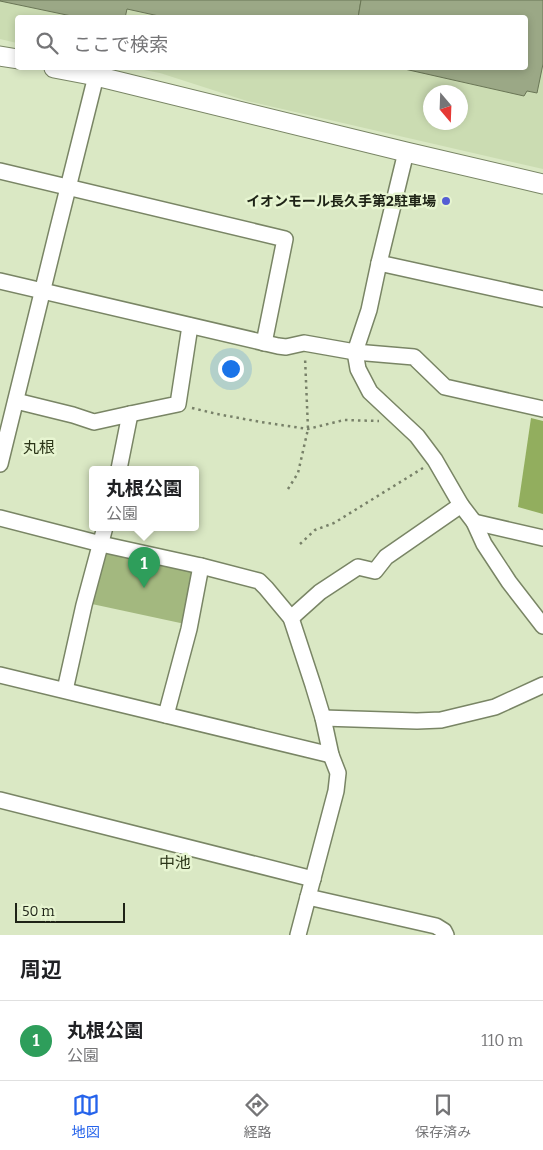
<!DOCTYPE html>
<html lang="ja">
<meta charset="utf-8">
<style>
:root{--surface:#fff;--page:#f6f6f6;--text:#202124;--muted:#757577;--line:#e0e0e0;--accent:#2563eb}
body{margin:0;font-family:Bitter,"Noto Sans JP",serif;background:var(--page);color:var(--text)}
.compass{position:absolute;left:423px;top:85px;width:45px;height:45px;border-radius:50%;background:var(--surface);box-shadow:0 2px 8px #0003;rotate:161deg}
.scale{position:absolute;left:15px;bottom:12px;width:110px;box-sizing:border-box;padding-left:5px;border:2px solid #1e2316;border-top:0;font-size:14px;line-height:18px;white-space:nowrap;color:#1e2316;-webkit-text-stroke:4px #e7f5d1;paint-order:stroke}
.you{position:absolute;left:230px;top:368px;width:18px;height:18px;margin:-12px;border:4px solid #fff;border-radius:50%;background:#1a73e8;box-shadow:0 0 0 8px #1a73e833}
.badge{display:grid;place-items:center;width:32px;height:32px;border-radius:50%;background:var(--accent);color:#fff;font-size:16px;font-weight:700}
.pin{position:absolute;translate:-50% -41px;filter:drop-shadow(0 1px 2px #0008)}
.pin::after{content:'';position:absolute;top:26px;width:18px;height:15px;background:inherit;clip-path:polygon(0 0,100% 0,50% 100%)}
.popup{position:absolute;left:89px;top:466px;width:110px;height:65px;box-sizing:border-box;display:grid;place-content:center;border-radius:5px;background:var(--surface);filter:drop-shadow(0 1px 4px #0005);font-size:16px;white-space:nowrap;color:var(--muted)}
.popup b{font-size:19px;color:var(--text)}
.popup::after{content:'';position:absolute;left:50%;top:100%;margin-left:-10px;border:10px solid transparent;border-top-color:var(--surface)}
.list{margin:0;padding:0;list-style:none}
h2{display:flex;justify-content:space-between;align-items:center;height:65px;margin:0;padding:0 20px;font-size:21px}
h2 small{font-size:16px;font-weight:400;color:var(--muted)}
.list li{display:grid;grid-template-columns:32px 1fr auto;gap:15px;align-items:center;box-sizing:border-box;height:80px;padding:0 20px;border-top:1px solid var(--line)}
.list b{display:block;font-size:19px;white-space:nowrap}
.list p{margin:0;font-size:16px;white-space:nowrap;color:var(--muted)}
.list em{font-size:16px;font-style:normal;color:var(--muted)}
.icon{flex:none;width:28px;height:28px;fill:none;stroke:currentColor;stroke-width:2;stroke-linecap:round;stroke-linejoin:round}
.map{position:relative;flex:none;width:543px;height:935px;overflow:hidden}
.search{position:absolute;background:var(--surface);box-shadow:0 2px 8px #0003;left:15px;right:15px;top:15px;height:55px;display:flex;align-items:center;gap:12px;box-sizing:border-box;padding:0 18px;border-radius:5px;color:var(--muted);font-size:19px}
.sheet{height:145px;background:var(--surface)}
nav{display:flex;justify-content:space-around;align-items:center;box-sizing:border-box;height:70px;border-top:1px solid var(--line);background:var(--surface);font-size:14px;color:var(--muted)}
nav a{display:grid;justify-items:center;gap:2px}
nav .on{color:var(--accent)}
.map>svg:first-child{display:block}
.built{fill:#cbdcb2;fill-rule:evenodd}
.green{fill:#a3b87f}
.water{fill:#92ae5e}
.building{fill:#9ba886;stroke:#6a7656}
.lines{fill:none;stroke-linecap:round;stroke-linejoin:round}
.minor-casing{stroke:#798565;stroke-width:18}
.tertiary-casing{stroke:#798565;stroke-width:21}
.path{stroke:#788169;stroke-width:2.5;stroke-dasharray:2.5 4;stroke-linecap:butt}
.minor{stroke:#fff;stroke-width:15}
.tertiary{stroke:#fff;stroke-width:19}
.poi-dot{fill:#545dd4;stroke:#e7f5d1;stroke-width:2}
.labels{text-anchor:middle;stroke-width:5;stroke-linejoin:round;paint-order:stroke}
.poi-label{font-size:14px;font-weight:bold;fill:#1e2316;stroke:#e7f5d1;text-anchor:end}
.quarter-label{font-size:16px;fill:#2b3518;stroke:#e7f5d1}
</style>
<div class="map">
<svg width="543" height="935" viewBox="0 0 543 935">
<rect width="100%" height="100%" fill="#dae8c4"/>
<!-- built -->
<path class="built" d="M0 0H543V169L247 101 160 73 133 68H526V18H18L17 43 0 39ZM430 92H460V122H430Z"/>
<!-- green -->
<path class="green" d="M105 550 197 571 185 624 92 604Z"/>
<!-- water -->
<path class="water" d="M531 418 543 421V514L518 507Z"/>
<!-- building -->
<g class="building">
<path d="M0 0H361L358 18H168L127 9 125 18H81L0 1Z"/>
<path d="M361 0H543V64L537 93 527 91 524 96 400 68H526V18H358Z"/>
</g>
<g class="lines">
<!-- minor casing -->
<g class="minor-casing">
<g id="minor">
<path d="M406 152 379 263 369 310 355 352 358 369 370 392 417 436 435 460 461 505 474 522 484 544 509 582 543 626"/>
<path d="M0 171 285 239 264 343"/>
<path d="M379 263 543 299"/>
<path d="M0 281 278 346 286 347 304 343 355 352 414 357 445 387 543 409"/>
<path d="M16 401 73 415 94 422 130 414 119 469"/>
<path d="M130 414 178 404 190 326"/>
<path d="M0 464C32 335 63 205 96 76"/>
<path d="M0 518 101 544 201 566 259 581 266 588 291 618 313 685 323 718 331 755 338 773 336 791 298 935"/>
<path d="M474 522 543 538"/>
<path d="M291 618 320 592 358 567 375 571 386 557 461 505"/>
<path d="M0 675 331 755"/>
<path d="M65 690 84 605 105 527"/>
<path d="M166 715 189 629 201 566"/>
<path d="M323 718 417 721 441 720 495 707 543 685"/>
<path d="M0 800 313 879"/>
<path d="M308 897 436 926 444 931 446 935"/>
</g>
</g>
<!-- tertiary casing -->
<g class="tertiary-casing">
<g id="tertiary">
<path d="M0 56 18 59"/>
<path d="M54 68 96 76 406 152 543 184"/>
</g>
</g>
<!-- path -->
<g class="path">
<path d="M192 408 217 414 261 422 308 429 344 420 379 421"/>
<path d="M288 489 298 473 308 429 305 357"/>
<path d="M300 544 315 530 334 523 423 468"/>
</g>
<!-- minor -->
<use href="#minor" class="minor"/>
<!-- tertiary -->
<use href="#tertiary" class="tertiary"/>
</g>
<!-- markers -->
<circle class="poi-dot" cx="446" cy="201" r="5"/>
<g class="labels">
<!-- poi labels -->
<g class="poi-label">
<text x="436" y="206">イオンモール長久手第2駐車場</text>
</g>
<!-- quarter labels -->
<g class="quarter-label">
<text x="39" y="453">丸根</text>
<text x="175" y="868">中池</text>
</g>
</g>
</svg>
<svg class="compass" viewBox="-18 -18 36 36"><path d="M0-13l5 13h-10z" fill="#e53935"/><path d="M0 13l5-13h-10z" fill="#757577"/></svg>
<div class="scale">50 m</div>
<div class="you"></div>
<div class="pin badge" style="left:144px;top:588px;background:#2e9e5b">1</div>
<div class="popup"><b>丸根公園</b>公園</div>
<div class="search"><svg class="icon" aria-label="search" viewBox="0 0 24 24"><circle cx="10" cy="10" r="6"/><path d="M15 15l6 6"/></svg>ここで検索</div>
</div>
<section class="sheet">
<h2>周辺<small></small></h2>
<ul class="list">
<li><span class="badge" style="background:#2e9e5b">1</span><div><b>丸根公園</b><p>公園</p></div><em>110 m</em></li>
</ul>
</section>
<nav>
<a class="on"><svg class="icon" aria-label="map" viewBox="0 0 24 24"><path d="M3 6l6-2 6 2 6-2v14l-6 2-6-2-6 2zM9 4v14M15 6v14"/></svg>地図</a>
<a><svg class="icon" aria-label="directions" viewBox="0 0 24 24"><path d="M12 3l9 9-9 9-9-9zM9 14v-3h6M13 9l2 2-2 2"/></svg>経路</a>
<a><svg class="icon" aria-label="saved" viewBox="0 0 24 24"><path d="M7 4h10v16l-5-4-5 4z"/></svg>保存済み</a>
</nav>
